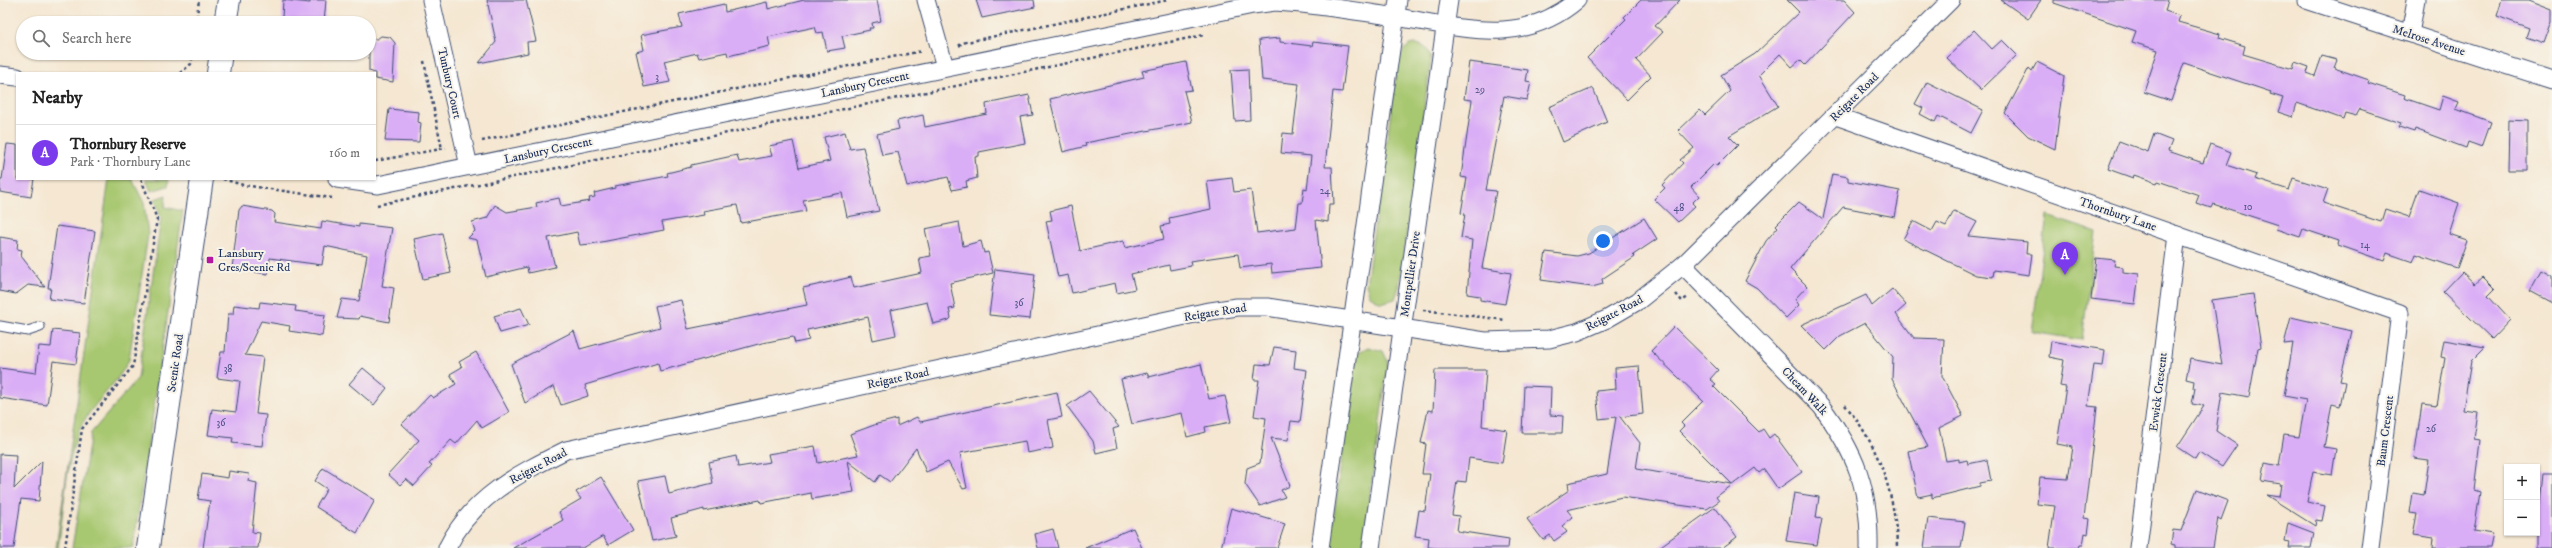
<!DOCTYPE html>
<meta charset="utf-8">
<style>
:root{--surface:#fff;--page:#f6f6f6;--text:#222;--muted:#767676;--line:#e0e0e0;--accent:#7c3aed}
body{margin:0;font-family:"IM FELL DW Pica",serif;background:var(--page);color:var(--text)}
.controls{position:absolute;right:12px;bottom:12px;display:grid;overflow:hidden;border-radius:0px;box-shadow:0 1px 3px #0004}
.controls button{width:36px;height:36px;display:grid;place-items:center;padding:0;border:0;border-bottom:1px solid var(--line);background:var(--surface);color:var(--text);font:20px sans-serif}
.you{position:absolute;left:1603px;top:241px;width:14px;height:14px;margin:-10px;border:3px solid #fff;border-radius:50%;background:#1a73e8;box-shadow:0 0 0 6px #1a73e833}
.badge{display:grid;place-items:center;width:26px;height:26px;border-radius:50%;background:var(--accent);color:#fff;font-size:13px;font-weight:700}
.pin{position:absolute;translate:-50% -33px;filter:drop-shadow(0 1px 2px #0008)}
.pin::after{content:'';position:absolute;top:21px;width:14px;height:12px;background:inherit;clip-path:polygon(0 0,100% 0,50% 100%)}
.list{margin:0;padding:0;list-style:none}
h2{display:flex;justify-content:space-between;align-items:center;height:52px;margin:0;padding:0 16px;font-size:17px}
h2 small{font-size:13px;font-weight:400;color:var(--muted)}
.list li{display:grid;grid-template-columns:26px 1fr auto;gap:12px;align-items:center;box-sizing:border-box;height:56px;padding:0 16px;border-top:1px solid var(--line)}
.list b{display:block;font-size:15px;white-space:nowrap}
.list p{margin:0;font-size:13px;white-space:nowrap;color:var(--muted)}
.list em{font-size:13px;font-style:normal;color:var(--muted)}
.icon{flex:none;width:22px;height:22px;fill:none;stroke:currentColor;stroke-width:2;stroke-linecap:round;stroke-linejoin:round}
.map{position:relative;flex:none;width:2552px;height:548px;overflow:hidden}
.search{position:absolute;background:var(--surface);box-shadow:0 1px 3px #0004;left:16px;top:16px;width:360px;height:44px;display:flex;align-items:center;gap:10px;box-sizing:border-box;padding:0 14px;border-radius:22px;color:var(--muted);font-size:15px}
.panel{position:absolute;background:var(--surface);box-shadow:0 1px 3px #0004;left:16px;top:72px;width:360px;height:108px;border-radius:0px}
.map>svg:first-child{display:block}
.green{fill:#a7c76f;stroke:#617b66}
.building{fill:#daaef6}
.lines{fill:none;stroke-linecap:round;stroke-linejoin:round}
.service-casing{stroke:#3c4b6f;stroke-width:11}
.minor-casing{stroke:#3c4b6f;stroke-width:19}
.secondary-casing{stroke:#3c4b6f;stroke-width:24}
.path{stroke:#3c4b6f;stroke-width:2.5;stroke-dasharray:3 3;stroke-linecap:butt}
.service{stroke:#fff;stroke-width:9}
.minor{stroke:#fff;stroke-width:17}
.secondary{stroke:#fff;stroke-width:22}
.poi-dot{fill:#b5179e;stroke:#f7f3e8;stroke-width:1.5}
.labels{text-anchor:middle;stroke-width:4;stroke-linejoin:round;paint-order:stroke}
.number-label{font-size:10px;fill:#4b4f84}
.street-label{font-size:12px;fill:#1b2f5e;stroke:#f7f3e8}
.poi-label{font-size:12px;fill:#1b2f5e;stroke:#f7f3e8;text-anchor:start}
</style>
<div class="map">
<svg width="2552" height="548" viewBox="0 0 2552 548">
<rect width="100%" height="100%" fill="#f7f3e8"/>
<filter id="ink" filterUnits="userSpaceOnUse"><feTurbulence type="fractalNoise" baseFrequency=".025" numOctaves="2"/><feDisplacementMap in="SourceGraphic" scale="8" xChannelSelector="R" yChannelSelector="G"/><feConvolveMatrix kernelMatrix="1 2 1 2 8 2 1 2 1" color-interpolation-filters="sRGB"/></filter>
<filter id="wash" filterUnits="userSpaceOnUse"><feTurbulence type="fractalNoise" baseFrequency=".012" numOctaves="4" result="noise"/><feDisplacementMap in="SourceGraphic" scale="16" xChannelSelector="R" yChannelSelector="G"/><feGaussianBlur stdDeviation="0.9" result="paint"/><feColorMatrix in="noise" values="0 0 0 0 0 0 0 0 0 0 0 0 0 0 0 0 0 1.4 0 .05"/><feComposite in="paint" operator="in"/></filter>
<g filter="url(#wash)">
<rect width="100%" height="100%" fill="#f5e7d1"/>
<!-- green -->
<g class="green">
<path d="M1416 44C1426 46 1429 50 1431 60L1399 287 1395 299 1381 303 1370 296 1366 285 1399 56 1409 45Z"/>
<path d="M109 179H132L144 203 148 235 129 360C116 387 89 405 78 433 65 466 64 512 58 548H56Z"/>
<path d="M146 179H169L168 186 151 191Z"/>
<path d="M166 195 165 207 183 211 133 548H72L91 433 138 378 161 218 155 199Z"/>
<path d="M2047 216 2096 232 2082 340 2032 332Z"/>
<path d="M1368 347 1383 351 1388 362 1363 548H1329L1356 360 1359 352Z"/>
</g>
<g id="blocks">
<!-- building -->
<g class="building">
<path d="M283 0 310 3V0H326L324 23H286L282 18Z"/>
<path d="M487 0H526L536 41 527 42 528 53 479 63 496 42Z"/>
<path d="M804 0H877L881 21 872 23 873 28H869L870 30 842 36 845 48 827 51 823 32 817 33 815 27 768 37 770 46 728 56 727 52 699 58 697 53 664 61 670 82 644 87 636 52 644 50 641 35 682 27 679 14 724 4 725 12 767 2 768 9Z"/>
<path d="M976 0H1034L1035 7 982 18Z"/>
<path d="M1641 0H1680L1655 26 1663 32 1636 60 1651 76 1627 100 1587 58 1626 19 1624 17Z"/>
<path d="M1787 0H1844L1855 12 1805 65 1800 60 1792 67 1780 54 1759 75 1778 106 1729 136 1738 145 1717 166 1714 164 1691 187 1699 196 1692 203 1695 206 1678 222 1654 199 1665 188 1662 185 1683 163 1680 160 1694 148 1678 131 1700 110 1705 115 1730 91 1721 75 1755 54 1799 12Z"/>
<path d="M2001 0H2041L2028 19Z"/>
<path d="M2054 0H2168L2165 11 2180 16 2178 22 2220 34 2219 38 2245 46 2243 54 2293 69 2295 62 2309 67 2307 73 2315 76 2322 56 2337 60 2334 68 2369 80 2368 83 2405 95 2404 98 2439 110 2443 96 2459 102 2456 109 2491 122 2482 147 2468 142 2466 148 2415 129 2414 132 2399 127 2401 123 2360 109 2356 116 2345 113 2343 119 2297 103 2293 117 2278 112 2283 98 2270 94 2271 92 2184 63 2171 101 2144 92 2158 50 2132 42 2136 31 2054 3Z"/>
<path d="M2502 0H2529L2552 9V21L2544 43 2526 37 2529 28 2497 16Z"/>
<path d="M1974 30 1992 49 2002 40 2017 55 1981 90 1947 58Z"/>
<path d="M381 36 390 37 395 43 393 82 375 79V73L369 71V38L377 39Z"/>
<path d="M1280 38V42L1312 46 1313 42 1348 46 1342 92 1333 91 1325 167H1332L1334 204H1329L1328 222 1316 220 1321 268 1272 273 1271 264 1240 268 1238 254 1190 261 1191 266 1170 270 1169 265 1131 274 1135 289 1117 293 1115 283 1072 293 1068 275 1058 277 1046 221 1052 220 1050 211 1071 206 1080 251 1123 241 1125 248 1164 239 1161 226 1170 224 1169 218 1211 209 1207 181 1232 178 1234 192 1251 190 1257 233 1296 228 1299 203H1302L1304 188 1307 189 1311 156 1281 153 1283 133 1293 134 1299 84 1262 80 1259 40Z"/>
<path d="M1186 62 1192 90 1184 91 1192 122 1085 143 1086 146 1063 152 1050 99 1144 77 1142 71Z"/>
<path d="M1469 62 1528 70 1526 81 1531 82 1527 100 1504 96 1486 190 1496 191 1482 268 1511 273 1505 304 1480 300V296L1467 294 1472 240 1461 238 1465 214 1461 213 1467 178 1461 177 1472 100 1464 99Z"/>
<path d="M2037 62 2064 76 2055 149 2028 136 2005 113 2029 68 2032 71Z"/>
<path d="M1248 69 1250 120 1235 121 1231 70Z"/>
<path d="M1927 82 1983 110 1971 133 1938 116 1935 122 1920 114 1923 108 1915 104Z"/>
<path d="M1593 88 1607 122 1563 142 1549 107Z"/>
<path d="M1029 95 1033 115 1020 117 1025 143 979 152V156L975 157 977 178 966 181 967 187 952 190 948 177 907 186 898 152 882 155 877 134 899 129 897 121 923 115 925 127 987 114 986 104Z"/>
<path d="M389 109 419 112 418 122 421 123 419 142 385 141Z"/>
<path d="M2509 120 2527 121V170H2508Z"/>
<path d="M845 132 850 149 863 147 879 211 847 217 842 193 803 200 806 211 741 223 737 205 703 211 704 215 662 222 664 230 591 244 580 245 577 232 548 238 555 267 528 273 527 267 486 277 477 240 468 238 475 231 472 222 487 218 495 205 507 212 537 207 536 203 559 198 561 206 590 201 589 198 595 197 594 193 615 188V186L668 176 667 173 691 167V165L737 155 739 162 772 156 769 146 793 141 799 168 830 161 824 137Z"/>
<path d="M2154 134 2172 141 2168 151 2203 163 2210 144 2231 152 2226 165 2257 175 2255 179 2289 190 2293 178 2328 189 2323 203 2381 222 2385 209 2409 217 2419 189 2459 203 2449 234 2467 240 2457 268 2416 254 2413 262 2387 253 2384 261 2338 245 2339 241 2303 229 2300 237 2276 229 2278 225 2213 204 2211 208 2196 203 2199 195 2158 181 2157 183 2134 175 2133 178 2108 169 2119 141 2148 152Z"/>
<path d="M7 144 17 145V179H34L31 197 0 192V179H2Z"/>
<path d="M1832 174 1848 177V181L1900 191 1895 217 1843 207 1790 269 1807 286 1795 299 1799 305 1786 318 1757 288 1745 281 1766 241 1778 227 1776 225 1799 202 1823 219Z"/>
<path d="M242 206 272 211 275 214 274 222 321 229 322 221 359 227V224L392 228 382 286 394 288 389 322 360 316 359 319 337 318 342 299 359 301 367 255 325 246 322 265 270 258 268 274 232 269 239 210Z"/>
<path d="M1954 211 1977 222 1969 236 2027 242 2026 254H2032L2029 275 1994 270 1993 277 1976 275 1903 239 1913 221 1932 231 1937 222 1946 226Z"/>
<path d="M1644 218 1657 239 1633 255 1635 257 1602 279 1603 284 1592 287 1541 280 1546 252 1577 256 1589 253Z"/>
<path d="M959 222 963 246 981 241 984 253 988 252 993 273 950 283 955 308 949 309 951 318 949 320 933 324 927 302 891 310 896 335 873 340 868 317 807 330 809 340 795 343 793 337 762 343 660 371 658 363 585 385 588 396 561 405 554 386 525 403 511 364 574 331 580 349 660 327 655 306 681 300 688 329 807 305 803 288 835 281 851 277 854 288 922 273 919 258 931 256 925 229Z"/>
<path d="M57 226 95 231 84 303 49 299 51 288H48Z"/>
<path d="M442 233 451 273 423 279 414 239Z"/>
<path d="M0 237 18 240 17 249 22 250 21 256 45 287 28 285 16 294 0 291Z"/>
<path d="M2096 258 2115 260 2114 266 2123 267V272L2139 274 2135 304 2091 299Z"/>
<path d="M995 269 1035 274 1030 319 989 315Z"/>
<path d="M2541 271 2552 277V303L2530 291Z"/>
<path d="M2462 272 2475 284 2483 277 2495 289 2488 296 2510 320 2492 339 2443 292Z"/>
<path d="M1892 289 1906 305 1896 314 1914 338 1944 339 1942 376 1963 416 1939 428 1946 461 1959 459V462L1967 460 1968 464 1987 460 1991 481 1980 483V486L1932 498V494L1918 497 1908 451 1928 447 1892 379 1893 357 1865 323 1840 336 1826 350 1801 325 1866 295 1872 306Z"/>
<path d="M2253 294 2261 347 2258 348 2249 397 2222 392 2216 431 2237 445 2222 467 2199 452 2195 459 2177 447 2204 406 2192 404 2195 388H2193L2194 381 2186 379 2190 359 2222 365 2212 300Z"/>
<path d="M260 302 296 306 295 311 325 315 322 336 289 331 290 326 261 321 245 355 263 357 256 414 266 415 262 446 232 443 233 438 208 435 212 409 236 412 240 381 217 378 221 352H225L228 314H233L234 305 259 308Z"/>
<path d="M521 308 529 325 500 333 494 316Z"/>
<path d="M2291 317 2352 331 2340 381 2345 382 2340 406 2332 404 2324 447 2336 449 2332 475 2313 472 2307 502 2325 506 2322 521 2316 520 2315 526 2266 495 2279 497 2281 484 2262 481 2265 463 2279 466 2284 435 2299 437 2306 400 2284 396 2293 343 2284 344Z"/>
<path d="M1674 327 1718 370 1710 379 1716 384 1713 386 1759 432 1763 429 1769 438 1774 434 1802 472 1778 489 1764 469 1759 473 1755 468 1716 497 1719 501 1707 509 1622 497 1567 510 1573 517 1562 526 1567 532 1554 541 1550 535 1543 540 1527 519 1569 490 1568 483 1607 474 1616 417 1599 419 1596 391 1616 389 1615 368 1639 366 1643 414 1620 417 1640 443 1636 469 1732 484 1679 431 1684 426 1681 423 1703 401 1651 351Z"/>
<path d="M53 330 80 333 76 364 53 361 47 405 0 398V368L36 373 39 346 51 347Z"/>
<path d="M2444 340 2485 347 2471 361 2463 410 2478 412 2474 439 2480 440 2474 490 2480 492 2474 531 2492 534 2489 548H2433L2434 538 2413 535 2417 514 2410 513 2413 493 2424 495 2429 460 2414 458 2422 404 2437 406 2445 358 2441 357Z"/>
<path d="M2051 341 2105 350 2103 366 2094 365 2088 406 2097 407 2084 518 2090 519 2088 534 2085 533 2083 545H2080L2079 548H2049L2055 506 2037 504 2040 477 2068 479 2073 447 2057 444 2066 387 2060 386 2064 360 2049 357Z"/>
<path d="M1274 347 1296 350 1294 368 1307 370 1300 422 1291 421 1288 440 1271 438 1290 486 1281 490 1285 497 1260 506 1245 484 1247 468 1260 463 1266 418 1254 416 1259 380H1254L1256 364 1270 365Z"/>
<path d="M476 352 509 412 482 428 477 420 456 444 451 440 429 464 432 466 414 486 406 479 400 485 388 474 419 440 402 424 430 395 433 398 456 384 450 374 462 367 459 362Z"/>
<path d="M1201 364 1209 399 1225 396 1231 422 1205 427 1206 432 1187 437 1182 413 1132 424 1121 379 1147 373 1149 377Z"/>
<path d="M363 368 387 388 374 405 349 384Z"/>
<path d="M1435 370H1486L1482 426 1507 430 1502 463 1469 458 1466 482 1457 481 1452 515 1459 516 1457 531 1509 539 1508 548H1436L1428 547 1429 538 1415 536 1419 510 1425 511 1430 474H1422L1426 444 1421 443 1428 410 1433 411Z"/>
<path d="M1524 386 1551 387 1550 415 1563 416 1562 433H1522Z"/>
<path d="M1089 391 1119 427 1113 429 1117 448 1096 453 1093 441 1067 406Z"/>
<path d="M1057 392 1062 417 1048 420 1053 448 1027 453 1025 441 960 453 967 488 963 489 948 462 926 472 916 448 890 482 880 475 875 482 848 461 854 492 812 499 811 493 761 503 760 500 704 511V509L671 518 676 536 652 541 638 481 665 476 669 494 713 483 709 462 736 456 738 467 770 462 768 454 815 446 818 463 858 455 850 434 877 424 897 419V426L917 417 920 422Z"/>
<path d="M0 454 16 455 14 489 42 461 39 501 21 499 14 548H0Z"/>
<path d="M323 468 375 500 357 533 316 507 327 489 315 481Z"/>
<path d="M229 471 249 474 248 481 257 483 252 532 260 533 258 548H203L210 501 198 499 202 474 228 478Z"/>
<path d="M2541 474H2552V548H2537V512Z"/>
<path d="M601 477 633 530 608 545 603 536 583 548H513L563 520 559 512 581 499 576 492Z"/>
<path d="M2197 489 2228 501 2221 520 2218 518 2213 548H2175V545L2171 544 2173 530 2181 531Z"/>
<path d="M1794 493 1819 497 1816 518 1822 519 1817 545 1786 541Z"/>
<path d="M1715 507 1737 537 1722 548H1658Z"/>
<path d="M1231 508 1285 524 1277 548H1221Z"/>
<path d="M1928 518 1965 522 1961 548H1924Z"/>
<path d="M2288 523 2314 533 2311 548H2289L2290 542 2285 541Z"/>
<path d="M1133 528 1142 548H1085Z"/>
<path d="M1053 529 1058 548H1038L1035 534Z"/>
</g>
</g>
</g>
<g filter="url(#ink)">
<use href="#blocks" fill-opacity="0" stroke="#3c4b6f" stroke-width="1"/>
<g class="lines">
<!-- service casing -->
<g class="service-casing">
<path id="service" d="M0 326 28 331 40 327"/>
</g>
<!-- minor casing -->
<g class="minor-casing">
<g id="minor">
<path d="M431 0 469 166"/>
<path d="M926 0 945 67"/>
<path d="M2306 0 2552 80"/>
<path d="M2410 34 2416 0"/>
<path d="M0 75 17 77"/>
<path d="M1836 116 2400 313 2370 548"/>
<path d="M337 179 378 185 1253 5 1275 2 1302 4C1334 8 1365 12 1396 17 1461 27 1521 48 1577 0"/>
<path d="M1683 265 1821 406C1856 453 1870 489 1869 548"/>
<path d="M447 548C472 497 518 474 566 450L1204 312 1237 307H1267L1485 341 1549 339 1577 332 1607 319 1638 301 1683 265 1951 0"/>
<path d="M1320 548 1398 0"/>
<path d="M1371 548 1449 0"/>
<path d="M2138 548 2177 235"/>
</g>
</g>
<!-- secondary casing -->
<g class="secondary-casing">
<g id="secondary">
<path d="M225 23 229 0"/>
<path d="M218 73 221 53"/>
<path d="M148 548 202 179"/>
</g>
</g>
<!-- path -->
<g class="path">
<path d="M196 23 199 0"/>
<path d="M959 46 962 43 1168 0"/>
<path d="M424 61 442 149"/>
<path d="M180 73 191 64 193 53"/>
<path d="M482 141 922 51"/>
<path d="M375 161 446 148"/>
<path d="M223 179 243 185 332 198"/>
<path d="M377 205 1204 35"/>
<path d="M1676 294 1682 301 1688 297"/>
<path d="M1423 310 1506 320"/>
<path d="M1845 405C1879 445 1896 496 1897 548"/>
<path d="M65 548 82 429 133 366 157 219 141 179"/>
</g>
<!-- service -->
<use href="#service" class="service"/>
<!-- minor -->
<use href="#minor" class="minor"/>
<!-- secondary -->
<use href="#secondary" class="secondary"/>
</g>
</g>
<!-- markers -->
<rect class="poi-dot" x="206" y="256" width="8" height="8" rx="2"/>
<g class="labels">
<!-- number labels -->
<g class="number-label">
<text x="657" y="80">3</text>
<text x="1480" y="93">29</text>
<text x="1325" y="194">24</text>
<text x="2248" y="210">10</text>
<text x="1679" y="211">48</text>
<text x="2365" y="248">14</text>
<text x="1019" y="306">36</text>
<text x="228" y="372">38</text>
<text x="221" y="426">36</text>
<text x="2431" y="432">26</text>
</g>
<!-- street labels -->
<g class="street-label">
<text transform="translate(2429 40) rotate(18)" y="4">Melrose Avenue</text>
<text transform="translate(450 83) rotate(77)" y="4">Tunbury Court</text>
<text transform="translate(865 84) rotate(-12)" y="4">Lansbury Crescent</text>
<text transform="translate(1854 97) rotate(-45)" y="4">Reigate Road</text>
<text transform="translate(548 150) rotate(-12)" y="4">Lansbury Crescent</text>
<text transform="translate(2118 214) rotate(19)" y="4">Thornbury Lane</text>
<text transform="translate(1410 274) rotate(-82)" y="4">Montpellier Drive</text>
<text transform="translate(1215 312) rotate(-9)" y="4">Reigate Road</text>
<text transform="translate(1614 313) rotate(-28)" y="4">Reigate Road</text>
<text transform="translate(175 363) rotate(-82)" y="4">Scenic Road</text>
<text transform="translate(898 378) rotate(-12)" y="4">Reigate Road</text>
<text transform="translate(1805 391) rotate(47)" y="4">Cheam Walk</text>
<text transform="translate(2158 392) rotate(-83)" y="4">Evwick Crescent</text>
<text transform="translate(2385 431) rotate(-83)" y="4">Baum Crescent</text>
<text transform="translate(538 466) rotate(-28)" y="4">Reigate Road</text>
</g>
<!-- poi labels -->
<g class="poi-label">
<text x="218" y="257">Lansbury<tspan x="218" dy="14">Cres/Scenic Rd</tspan></text>
</g>
</g>
</svg>
<div class="controls">
<button>+</button>
<button>−</button>
</div>
<div class="you"></div>
<div class="pin badge" style="left:2065px;top:275px">A</div>
<div class="search"><svg class="icon" aria-label="search" viewBox="0 0 24 24"><circle cx="10" cy="10" r="6"/><path d="M15 15l6 6"/></svg>Search here</div>
<section class="panel">
<h2>Nearby<small></small></h2>
<ul class="list">
<li><span class="badge">A</span><div><b>Thornbury Reserve</b><p>Park · Thornbury Lane</p></div><em>160 m</em></li>
</ul>
</section>
</div>
